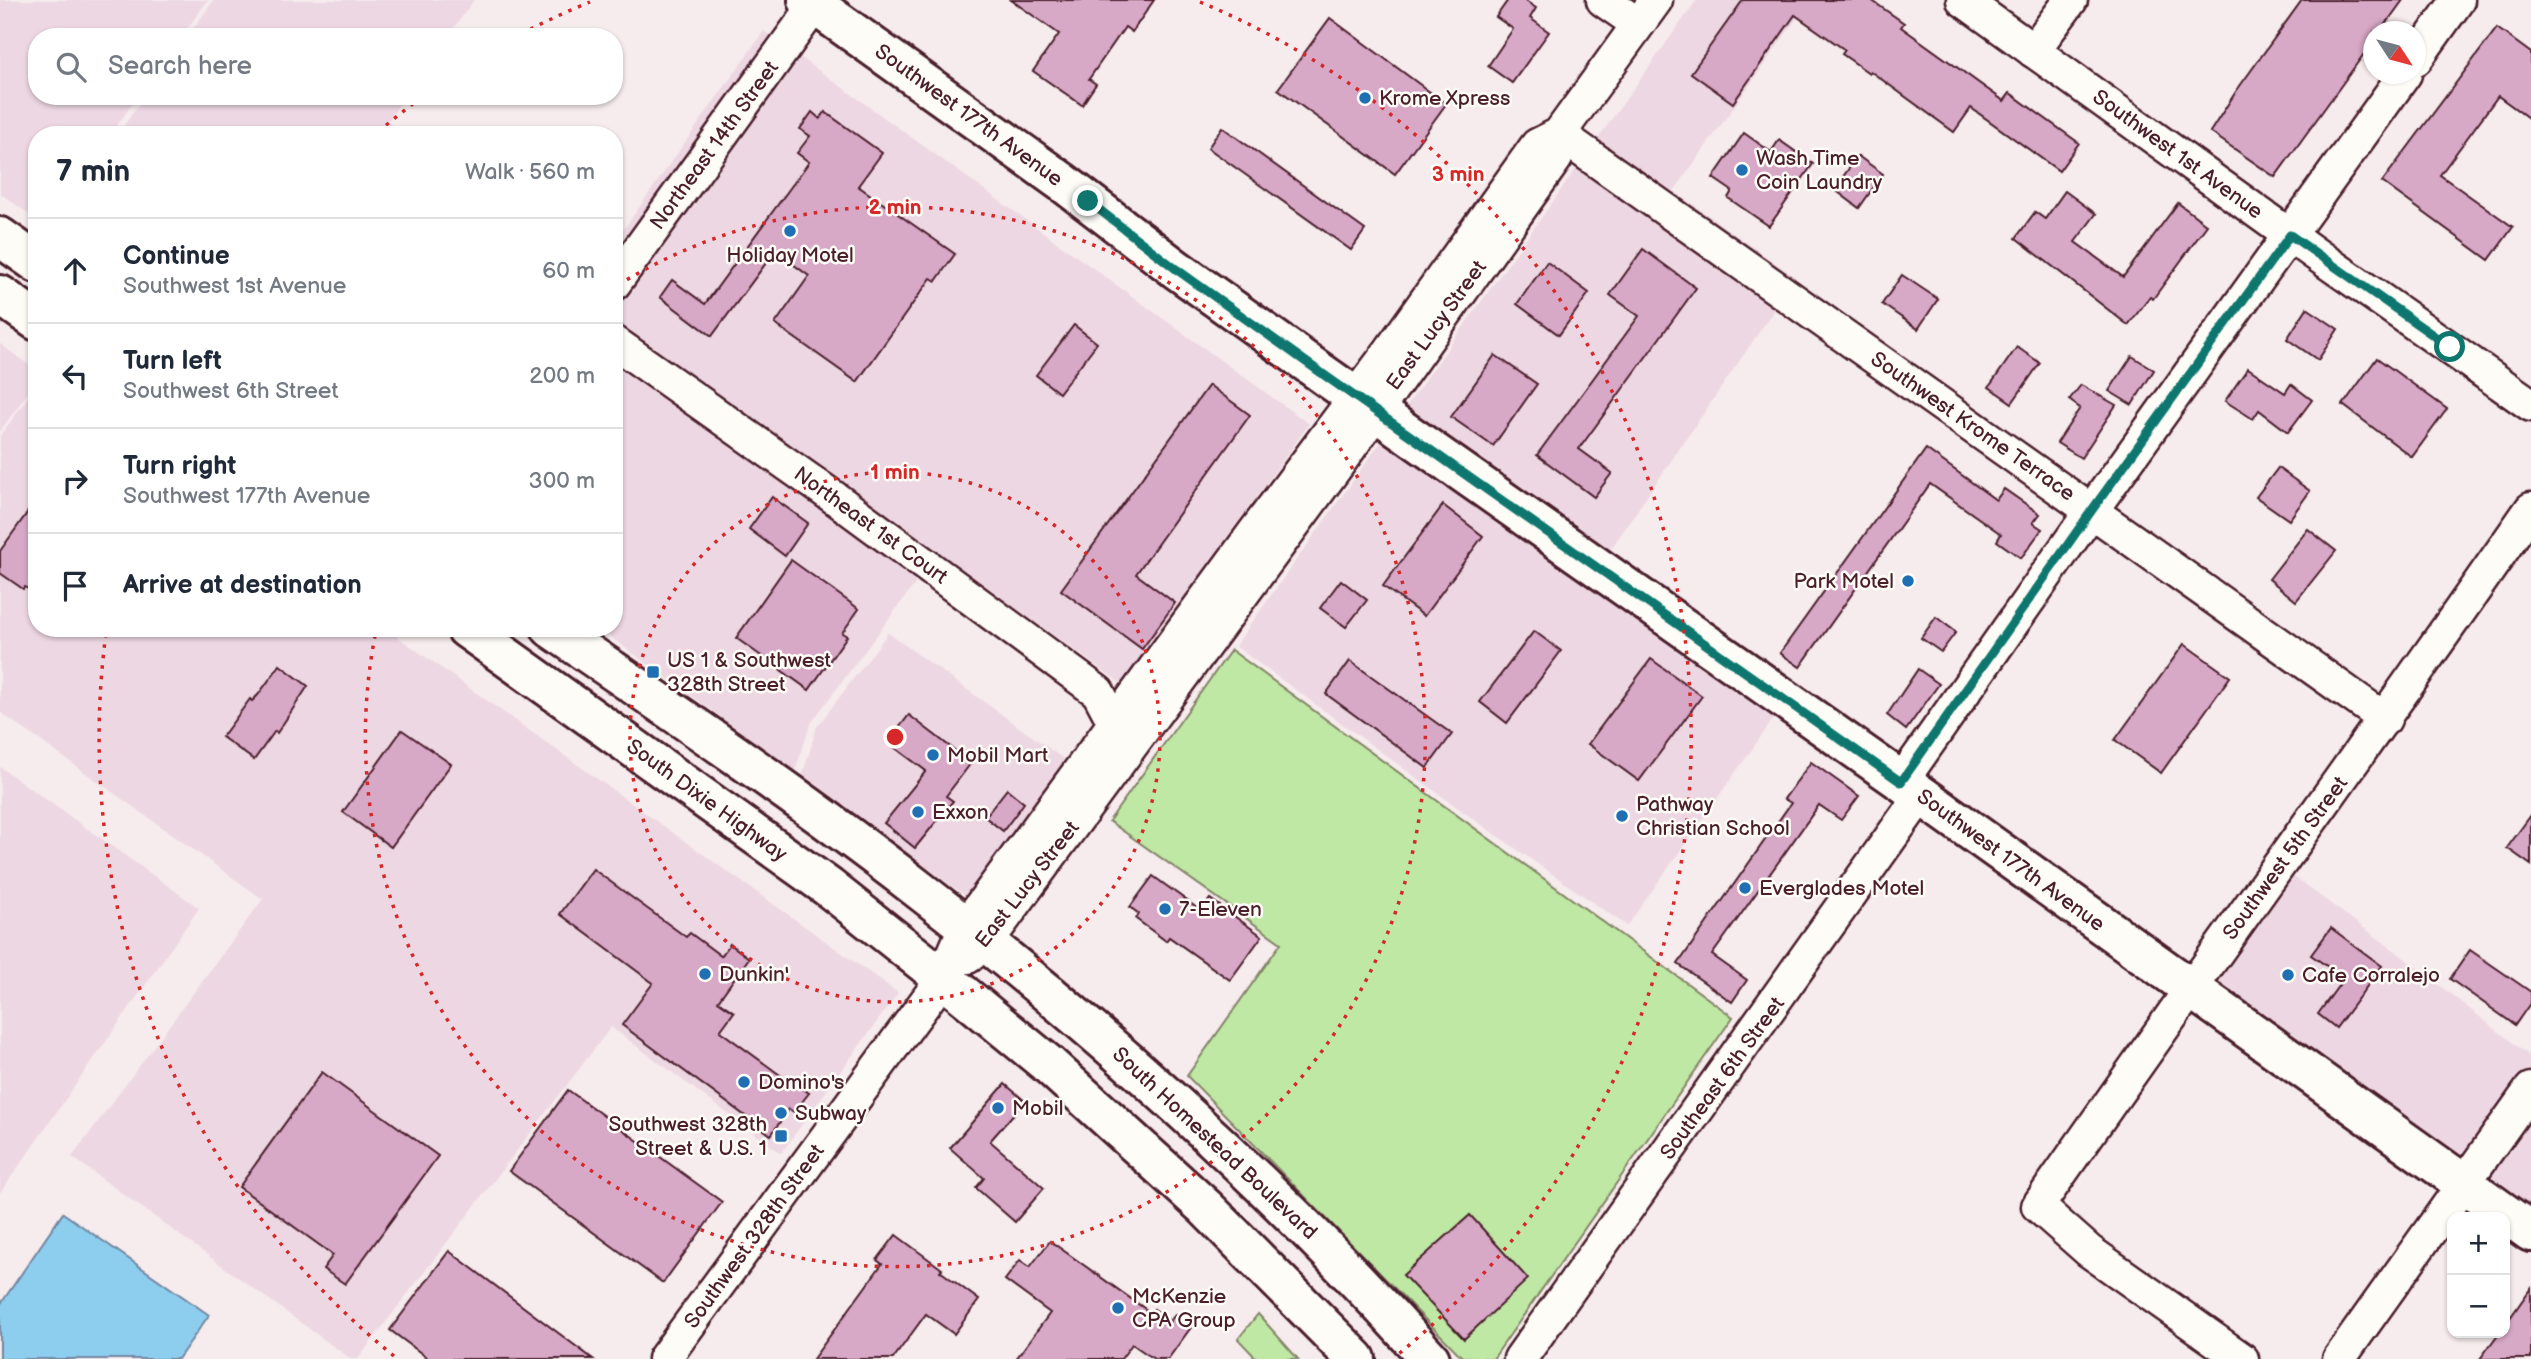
<!DOCTYPE html>
<meta charset="utf-8">
<style>
:root{--surface:#fff;--page:#f6f6f7;--text:#1f2937;--muted:#747a83;--line:#e0e1e3}
body{margin:0;font-family:"Balsamiq Sans",sans-serif;background:var(--page);color:var(--text)}
.controls{position:absolute;right:21px;bottom:21px;display:grid;overflow:hidden;border-radius:14px;box-shadow:0 2px 5px #0004}
.controls button{width:63px;height:63px;display:grid;place-items:center;padding:0;border:0;border-bottom:2px solid var(--line);background:var(--surface);color:var(--text);font:35px sans-serif}
.compass{position:absolute;left:2363px;top:21px;width:63px;height:63px;border-radius:50%;background:var(--surface);box-shadow:0 2px 5px #0004;rotate:126deg}
.stop{position:absolute;width:21px;height:21px;margin:-16px;border:5px solid #0f766e;border-radius:50%;background:#fff}
.stop.end{background:#0f766e;border-color:#fff;box-shadow:0 2px 7px #0008}
.list{margin:0;padding:0;list-style:none}
h2{display:flex;justify-content:space-between;align-items:center;height:91px;margin:0;padding:0 28px;font-size:30px}
h2 small{font-size:23px;font-weight:400;color:var(--muted)}
.list li{display:grid;grid-template-columns:46px 1fr auto;gap:21px;align-items:center;box-sizing:border-box;height:105px;padding:0 28px;border-top:2px solid var(--line)}
.list b{display:block;font-size:26px;white-space:nowrap}
.list p{margin:0;font-size:23px;white-space:nowrap;color:var(--muted)}
.list em{font-size:23px;font-style:normal;color:var(--muted)}
.icon{flex:none;width:38px;height:38px;fill:none;stroke:currentColor;stroke-width:2;stroke-linecap:round;stroke-linejoin:round}
.map{position:relative;flex:none;width:2531px;height:1359px;overflow:hidden}
.search{position:absolute;background:var(--surface);box-shadow:0 2px 5px #0004;left:28px;top:28px;width:595px;height:77px;display:flex;align-items:center;gap:18px;box-sizing:border-box;padding:0 24px;border-radius:28px;color:var(--muted);font-size:26px}
.panel{position:absolute;background:var(--surface);box-shadow:0 2px 5px #0004;left:28px;top:126px;width:595px;height:511px;border-radius:28px}
.map>svg:first-child{display:block}
.built{fill:#edd7e2}
.green{fill:#bfe8a4;stroke:#848468;stroke-width:2}
.water{fill:#8dcdee;stroke:#7287a0;stroke-width:2}
.building{fill:#d8a8c7;stroke:#4a1f2b;stroke-width:2}
.lines{fill:none;stroke-linecap:round;stroke-linejoin:round}
.minor-casing{stroke:#4a1f2b;stroke-width:37}
.major-casing{stroke:#4a1f2b;stroke-width:44}
.highway-casing{stroke:#4a1f2b;stroke-width:44}
.minor{stroke:#fdfcf7;stroke-width:32}
.major{stroke:#fdfcf7;stroke-width:38}
.highway{stroke:#fdfcf7;stroke-width:38}
.route{stroke:#0f766e;stroke-width:9}
.ring{fill:none;stroke:#d62828;stroke-width:3.5;stroke-dasharray:3.5 7}
.poi-dot{fill:#1f6fb2;stroke:#fdfcf7;stroke-width:2.5}
.labels{text-anchor:middle;stroke-width:5;stroke-linejoin:round;paint-order:stroke}
.poi-label{font-size:21px;fill:#4a1f2b;stroke:#fdfcf7;text-anchor:start}
.street-label{font-size:21px;fill:#4a1f2b;stroke:#fdfcf7}
.centre{fill:#d62828;stroke:#fdfcf7;stroke-width:3.5}
.ring-label{font-size:21px;text-anchor:middle;font-weight:bold;fill:#d62828;stroke:#fdfcf7;stroke-width:5;stroke-linejoin:round;paint-order:stroke}
</style>
<div class="map">
<svg width="2531" height="1359" viewBox="0 0 2531 1359">
<rect width="100%" height="100%" fill="#f6ebed"/>
<filter id="ink" filterUnits="userSpaceOnUse"><feTurbulence type="fractalNoise" baseFrequency=".0143" numOctaves="2"/><feDisplacementMap in="SourceGraphic" scale="14" xChannelSelector="R" yChannelSelector="G"/><feConvolveMatrix kernelMatrix="1 2 1 2 8 2 1 2 1" color-interpolation-filters="sRGB"/></filter>
<g filter="url(#ink)">
<!-- built -->
<g class="built">
<path d="M0 0H208L181 37H37V96H138L110 135H37V220L0 193Z"/>
<path d="M214 0H474L447 37H187Z"/>
<path d="M1697 0H1810L1674 191 1796 278 1593 575 1781 708 1627 926 1479 823 1235 646Z"/>
<path d="M764 31 1309 424 1122 684 938 553 811 723 795 771 598 628H614V243Z"/>
<path d="M145 96H405L387 122 405 135H117Z"/>
<path d="M0 344 37 371V380L0 431Z"/>
<path d="M37 385V628H385L898 993 781 1153 611 1027 358 1359H351L72 1157 263 899 0 712V436Z"/>
<path d="M888 633 1069 763 971 900 802 777 817 727Z"/>
<path d="M0 767 199 908 0 1193Z"/>
<path d="M2291 875 2394 950 2531 1057V1208L2218 981Z"/>
</g>
<!-- green -->
<g class="green">
<path d="M1231 650 1733 1017 1493 1359 1462 1357 1187 1076 1281 943 1109 821Z"/>
<path d="M1258 1314 1298 1359H1257L1238 1339Z"/>
</g>
<!-- water -->
<path class="water" d="M63 1213 209 1315 178 1359H0V1305Z"/>
<!-- building -->
<g class="building">
<path d="M1011 0H1154L1132 32 1125 27 1089 79 1096 84 1082 105 1033 71 1059 34Z"/>
<path d="M1508 0H1524L1536 8 1530 18 1549 32 1512 83 1488 66 1513 29 1496 17Z"/>
<path d="M1743 0H1871L1904 23 1901 27 2004 101 2010 93 2079 143 2059 171 1971 108 1954 132 1870 71 1869 73 1842 54 1845 50 1795 15 1733 103 1691 73Z"/>
<path d="M2302 0H2403L2380 32H2374V40L2275 177 2210 132 2237 90Z"/>
<path d="M1330 18 1446 104 1395 174 1278 89Z"/>
<path d="M2497 28 2531 53V120L2498 96 2440 175 2513 227 2489 260 2382 182Z"/>
<path d="M812 112 820 119 825 112 882 153 858 186 955 254 936 281 931 278 857 382 775 324 809 276 775 251 712 336 660 297 672 280 705 304 809 162 797 153 810 136 800 129Z"/>
<path d="M1222 127 1365 230 1351 250 1208 148Z"/>
<path d="M1744 133 1771 152 1779 140 1813 164 1769 226 1728 198 1732 191 1713 178Z"/>
<path d="M1858 156 1883 174 1859 208 1834 189Z"/>
<path d="M2065 191 2096 214 2075 242 2123 277 2178 203 2207 225 2153 299 2150 297 2128 325 2016 238 2035 212 2045 219Z"/>
<path d="M1643 249 1696 288 1579 449 1612 473 1594 497 1537 455 1639 316 1610 295Z"/>
<path d="M1547 262 1589 293 1559 335 1517 304Z"/>
<path d="M1902 275 1938 299 1918 329 1882 304Z"/>
<path d="M2307 308 2338 329 2318 360 2287 339Z"/>
<path d="M1074 325 1097 343 1059 393 1036 375Z"/>
<path d="M2017 347 2040 363 2012 403 1989 387Z"/>
<path d="M1495 355 1537 384 1493 446 1451 417Z"/>
<path d="M2132 356 2154 370 2132 405 2109 391Z"/>
<path d="M2377 358 2447 409 2412 457 2343 405Z"/>
<path d="M2248 368 2285 393 2291 384 2312 400 2288 432 2259 410 2253 419 2225 401Z"/>
<path d="M1209 385 1250 415 1136 574 1175 603 1142 649 1061 590Z"/>
<path d="M2081 385 2116 405 2081 458 2057 443 2080 408 2069 400Z"/>
<path d="M1926 449 1996 500 2004 489 2040 514 2033 523 2042 529 2021 558 1997 541 2001 534 1930 484 1800 667 1780 653Z"/>
<path d="M2278 468 2310 491 2289 520 2256 497Z"/>
<path d="M772 497 808 523 785 556 749 529Z"/>
<path d="M37 499V595L25 587 23 589 0 573V551Z"/>
<path d="M1443 505 1483 536 1424 616 1383 586Z"/>
<path d="M2308 529 2336 551 2296 601 2269 579Z"/>
<path d="M791 560 859 609 842 633 847 636 809 690 736 638Z"/>
<path d="M1341 580 1367 600 1346 627 1320 608Z"/>
<path d="M1936 617 1956 632 1941 652 1921 638Z"/>
<path d="M1534 631 1561 651 1507 723 1480 702Z"/>
<path d="M2184 644 2230 677 2161 773 2115 740Z"/>
<path d="M1651 659 1702 696 1639 781 1588 744Z"/>
<path d="M1350 661 1452 734 1427 768 1326 694Z"/>
<path d="M280 665 308 686 277 733 275 731 254 760 222 737 250 699 252 701 258 695Z"/>
<path d="M1918 669 1939 684 1906 730 1887 715Z"/>
<path d="M909 715 971 763 946 796 953 801 915 848 884 823 926 771 894 747 901 738 895 733Z"/>
<path d="M402 730 451 764 391 847 343 812Z"/>
<path d="M1811 762 1859 796 1841 820 1819 805 1712 955 1747 980 1732 1002 1678 964 1791 803 1784 799Z"/>
<path d="M1007 789 1024 803 1003 831 985 817Z"/>
<path d="M2531 815V865L2507 848Z"/>
<path d="M593 869 686 937 690 933 721 956 730 944 749 958 718 1001 734 1012 720 1031 787 1080 789 1079 809 1093 794 1112 789 1109 771 1135 622 1025 653 983 560 914Z"/>
<path d="M1153 876 1201 911 1210 899 1262 936 1230 980 1169 937 1166 941 1136 919 1139 914 1130 907Z"/>
<path d="M2331 928 2382 966 2336 1028 2318 1014 2344 978 2311 955Z"/>
<path d="M2470 950 2531 992V1002L2515 1025 2450 979Z"/>
<path d="M322 1072 438 1156 345 1284 323 1269 333 1255 239 1187Z"/>
<path d="M1005 1084 1025 1101 990 1141 1044 1188 1015 1222 976 1188 984 1178 950 1148Z"/>
<path d="M568 1090 722 1202 663 1283 509 1171Z"/>
<path d="M1470 1215 1528 1279 1464 1339 1403 1275Z"/>
<path d="M896 1235 942 1269 940 1271 979 1300 954 1334 926 1314 893 1359H813L882 1264 877 1260Z"/>
<path d="M1050 1241 1151 1313 1154 1309 1170 1321 1175 1315 1192 1326 1168 1359H1154L1132 1344 1121 1359H1016L1050 1313 1005 1280 1020 1260 1030 1267Z"/>
<path d="M449 1251 593 1359H429L390 1330Z"/>
<path d="M2531 1288V1359H2480L2499 1333H2505V1325Z"/>
</g>
<g class="lines">
<!-- minor casing -->
<g class="minor-casing">
<g id="minor">
<path d="M1603 0 1638 24"/>
<path d="M1963 0 2317 255 2531 405"/>
<path d="M2033 51 2071 0"/>
<path d="M2416 59 2458 0"/>
<path d="M1559 134 2385 719"/>
<path d="M614 284 815 5"/>
<path d="M614 342 832 496 1098 692 1114 722"/>
<path d="M1901 782 2092 510 2405 74"/>
<path d="M968 957 985 943 1000 924 1342 459 1556 158 1559 134"/>
<path d="M664 1359 943 978 965 927 1253 534 1389 352 1537 145 1559 134 1656 0"/>
<path d="M1520 1359 1921 795"/>
<path d="M2242 1359 2089 1251 2038 1206C2200 972 2369 743 2531 509"/>
<path d="M2339 1359 2531 1089"/>
</g>
</g>
<!-- major casing -->
<g class="major-casing">
<path id="major" d="M808 0 1065 184 1176 269 1327 377 1921 795 2531 1232"/>
</g>
<!-- highway casing -->
<g class="highway-casing">
<g id="highway">
<path d="M0 237 37 263"/>
<path d="M0 295 37 321"/>
<path d="M466 628 828 887 943 978 1049 1065 1206 1208 1356 1359"/>
<path d="M551 628C673 712 796 794 913 885 1099 1028 1273 1185 1430 1359"/>
</g>
</g>
<!-- minor -->
<use href="#minor" class="minor"/>
<!-- major -->
<use href="#major" class="major"/>
<!-- highway -->
<use href="#highway" class="highway"/>
</g>
</g>
<g class="lines" filter="url(#ink)">
<!-- route -->
<path class="route" d="M1088 201 1176 269 1327 377 1901 782 2092 510 2290 235 2450 347"/>
</g>
<!-- distance rings -->
<g class="ring">
<circle cx="895" cy="737" r="265"/>
<path d="M618 285A530 530 0 1 1 376 631"/>
<path d="M394 1356A796 796 0 0 1 106 633M378 132A796 796 0 0 1 422 97M521 34A796 796 0 0 1 590 2M1200 2A796 796 0 0 1 1396 1356"/>
</g>
<!-- markers -->
<g class="poi-dot">
<circle cx="1365" cy="98" r="7"/>
<circle cx="1742" cy="170" r="7"/>
<circle cx="790" cy="231" r="7"/>
<circle cx="1908" cy="581" r="7"/>
<rect x="646" y="665" width="14" height="14" rx="3.5"/>
<circle cx="933" cy="755" r="7"/>
<circle cx="918" cy="812" r="7"/>
<circle cx="1622" cy="816" r="7"/>
<circle cx="1745" cy="888" r="7"/>
<circle cx="1165" cy="909" r="7"/>
<circle cx="705" cy="974" r="7"/>
<circle cx="2288" cy="975" r="7"/>
<circle cx="744" cy="1082" r="7"/>
<circle cx="998" cy="1108" r="7"/>
<circle cx="781" cy="1113" r="7"/>
<rect x="774" y="1129" width="14" height="14" rx="3.5"/>
<circle cx="1118" cy="1308" r="7"/>
</g>
<g class="labels">
<!-- poi labels -->
<g class="poi-label">
<text x="1379" y="105">Krome Xpress</text>
<text x="1756" y="165">Wash Time<tspan x="1756" dy="24">Coin Laundry</tspan></text>
<text x="790" y="262" text-anchor="middle">Holiday Motel</text>
<text x="1894" y="588" text-anchor="end">Park Motel</text>
<text x="667" y="667">US 1 &amp; Southwest<tspan x="667" dy="24">328th Street</tspan></text>
<text x="947" y="762">Mobil Mart</text>
<text x="1636" y="811">Pathway<tspan x="1636" dy="24">Christian School</tspan></text>
<text x="932" y="819">Exxon</text>
<text x="1759" y="895">Everglades Motel</text>
<text x="1179" y="916">7-Eleven</text>
<text x="719" y="981">Dunkin'</text>
<text x="2302" y="982">Cafe Corralejo</text>
<text x="758" y="1089">Domino's</text>
<text x="1012" y="1115">Mobil</text>
<text x="795" y="1120">Subway</text>
<text x="767" y="1131" text-anchor="end">Southwest 328th<tspan x="767" dy="24">Street &amp; U.S. 1</tspan></text>
<text x="1132" y="1303">McKenzie<tspan x="1132" dy="24">CPA Group</tspan></text>
</g>
<!-- street labels -->
<g class="street-label">
<text transform="translate(969 115) rotate(36)" y="7">Southwest 177th Avenue</text>
<text transform="translate(714 145) rotate(-54)" y="7">Northeast 14th Street</text>
<text transform="translate(2178 154) rotate(36)" y="7">Southwest 1st Avenue</text>
<text transform="translate(1436 325) rotate(-54)" y="7">East Lucy Street</text>
<text transform="translate(1973 426) rotate(35)" y="7">Southwest Krome Terrace</text>
<text transform="translate(871 525) rotate(36)" y="7">Northeast 1st Court</text>
<text transform="translate(707 800) rotate(36)" y="7">South Dixie Highway</text>
<text transform="translate(2285 858) rotate(-54)" y="7">Southwest 5th Street</text>
<text transform="translate(2011 860) rotate(36)" y="7">Southwest 177th Avenue</text>
<text transform="translate(1027 884) rotate(-52)" y="7">East Lucy Street</text>
<text transform="translate(1722 1078) rotate(-54)" y="7">Southeast 6th Street</text>
<text transform="translate(1215 1143) rotate(43)" y="7">South Homestead Boulevard</text>
<text transform="translate(754 1236) rotate(-54)" y="7">Southwest 328th Street</text>
</g>
</g>
<circle cx="895" cy="737" r="10" class="centre"/>
<g class="ring-label">
<text x="1458" y="181">3 min</text>
<text x="895" y="214">2 min</text>
<text x="895" y="479">1 min</text>
</g>
</svg>
<div class="controls">
<button>+</button>
<button>−</button>
</div>
<svg class="compass" viewBox="-18 -18 36 36"><path d="M0-13l5 13h-10z" fill="#e53935"/><path d="M0 13l5-13h-10z" fill="#747a83"/></svg>
<div class="stop" style="left:2450px;top:347px"></div>
<div class="stop end" style="left:1088px;top:201px"></div>
<div class="search"><svg class="icon" aria-label="search" viewBox="0 0 24 24"><circle cx="10" cy="10" r="6"/><path d="M15 15l6 6"/></svg>Search here</div>
<section class="panel">
<h2>7 min<small>Walk · 560 m</small></h2>
<ul class="list">
<li><svg class="icon" aria-label="ahead" viewBox="0 0 24 24"><path d="M12 20V5M6 11l6-6 6 6"/></svg><div><b>Continue</b><p>Southwest 1st Avenue</p></div><em>60 m</em></li>
<li><svg class="icon" aria-label="left" viewBox="0 0 24 24"><path d="M17 20v-9H6M10 6l-5 5 5 5"/></svg><div><b>Turn left</b><p>Southwest 6th Street</p></div><em>200 m</em></li>
<li><svg class="icon" aria-label="right" viewBox="0 0 24 24"><path d="M7 20v-9h11M14 6l5 5-5 5"/></svg><div><b>Turn right</b><p>Southwest 177th Avenue</p></div><em>300 m</em></li>
<li><svg class="icon" aria-label="arrive" viewBox="0 0 24 24"><path d="M6 21V4h12l-3 4 3 4H6"/></svg><div><b>Arrive at destination</b></div></li>
</ul>
</section>
</div>
